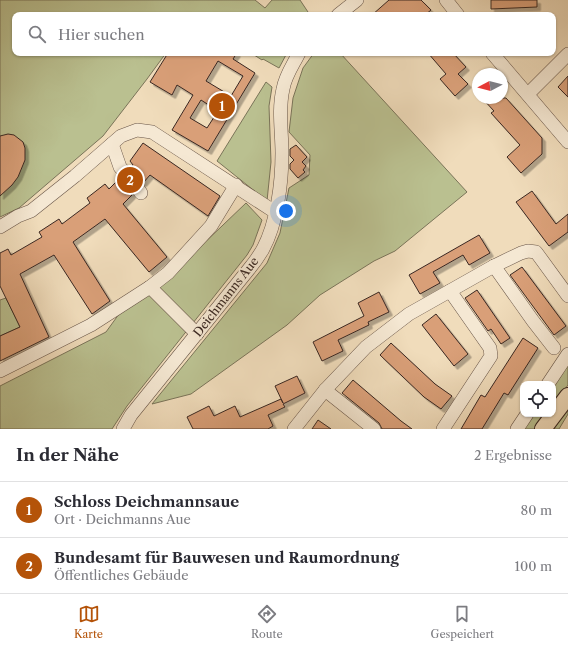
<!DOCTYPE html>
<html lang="de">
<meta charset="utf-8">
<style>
:root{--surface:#fff;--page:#f2f2f3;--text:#2b2b33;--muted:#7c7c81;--line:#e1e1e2;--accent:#b45309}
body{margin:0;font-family:"Libre Caslon Text",serif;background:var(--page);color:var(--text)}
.controls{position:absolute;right:12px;bottom:12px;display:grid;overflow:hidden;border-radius:8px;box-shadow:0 1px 3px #0004}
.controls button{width:36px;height:36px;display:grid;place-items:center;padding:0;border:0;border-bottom:1px solid var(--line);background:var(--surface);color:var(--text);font:20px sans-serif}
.compass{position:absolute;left:472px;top:68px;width:36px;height:36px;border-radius:50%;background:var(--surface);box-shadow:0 1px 3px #0004;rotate:263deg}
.you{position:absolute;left:286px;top:211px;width:14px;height:14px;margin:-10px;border:3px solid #fff;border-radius:50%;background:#1a73e8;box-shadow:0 0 0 6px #1a73e833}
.badge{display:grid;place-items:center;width:26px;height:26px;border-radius:50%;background:var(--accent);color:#fff;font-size:13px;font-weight:700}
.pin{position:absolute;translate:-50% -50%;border:2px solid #fff;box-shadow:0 1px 4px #0006}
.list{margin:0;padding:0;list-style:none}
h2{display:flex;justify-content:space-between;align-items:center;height:52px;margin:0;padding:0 16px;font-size:17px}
h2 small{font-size:13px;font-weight:400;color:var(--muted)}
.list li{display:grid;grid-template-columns:26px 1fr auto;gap:12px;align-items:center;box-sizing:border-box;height:56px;padding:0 16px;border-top:1px solid var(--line)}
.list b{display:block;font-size:15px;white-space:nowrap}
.list p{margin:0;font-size:13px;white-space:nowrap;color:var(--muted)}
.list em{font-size:13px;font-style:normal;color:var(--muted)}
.icon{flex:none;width:22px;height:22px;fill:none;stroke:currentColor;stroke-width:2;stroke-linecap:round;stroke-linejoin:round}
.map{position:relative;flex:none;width:568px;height:429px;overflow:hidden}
.search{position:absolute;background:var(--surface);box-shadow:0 1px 3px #0004;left:12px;right:12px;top:12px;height:44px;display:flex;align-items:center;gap:10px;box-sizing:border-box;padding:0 14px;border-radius:8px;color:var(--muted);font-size:15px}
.sheet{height:164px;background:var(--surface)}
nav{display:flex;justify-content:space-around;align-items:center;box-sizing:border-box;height:56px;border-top:1px solid var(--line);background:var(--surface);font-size:11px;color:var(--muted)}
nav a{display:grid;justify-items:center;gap:2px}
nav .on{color:var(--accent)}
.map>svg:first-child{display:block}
.green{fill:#bac090;stroke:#7a7459}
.building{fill:#d99f78;stroke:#3a2822;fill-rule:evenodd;filter:url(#shadow)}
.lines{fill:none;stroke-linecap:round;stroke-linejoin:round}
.minor-tunnel{stroke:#ccb89c;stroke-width:13;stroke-dasharray:13 6;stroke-linecap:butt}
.minor-casing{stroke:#685548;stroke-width:14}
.major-casing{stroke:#3a2822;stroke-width:18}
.minor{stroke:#f5e8d3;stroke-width:13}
.major{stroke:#f0dcbb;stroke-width:16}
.labels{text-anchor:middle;stroke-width:3.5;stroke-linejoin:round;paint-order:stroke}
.street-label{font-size:12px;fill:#3a2822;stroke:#f5e8d3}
</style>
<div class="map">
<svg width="568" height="429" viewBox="0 0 568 429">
<defs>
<filter id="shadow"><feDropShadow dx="3.5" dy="3.5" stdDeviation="0" flood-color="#0004"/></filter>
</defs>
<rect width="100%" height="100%" fill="#f0dcbb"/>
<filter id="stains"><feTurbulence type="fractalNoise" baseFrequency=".005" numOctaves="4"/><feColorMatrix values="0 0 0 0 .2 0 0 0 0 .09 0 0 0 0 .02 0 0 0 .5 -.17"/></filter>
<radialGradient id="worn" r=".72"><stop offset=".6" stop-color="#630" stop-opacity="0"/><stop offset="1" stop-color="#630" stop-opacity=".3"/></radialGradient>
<!-- green -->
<g class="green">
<path d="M0 0H255L265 8 272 0H300L310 15H15V53H166L147 79 103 136 19 208 0 217Z"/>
<path d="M251 53H287L279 68 263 59 262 60Z"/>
<path d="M314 53H340L467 192 395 251 374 261 320 295 287 325 191 394 152 404 267 263 280 233 289 188 309 175 310 155 289 132 293 98 303 68Z"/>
<path d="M266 82 272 87 269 106 271 162 267 201 217 161Z"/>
<path d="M246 203 262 220 253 245 247 255 127 406 112 429H0V386L106 332 119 314 175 271Z"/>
<path d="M6 298 20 327 0 336V300Z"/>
<path d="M568 364V385L553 405V386Z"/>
<path d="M568 407V414L559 429H554Z"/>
<path d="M534 414H546L535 429H524Z"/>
</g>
<!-- building -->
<g class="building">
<path d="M389 0H421L431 10 425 15H372Z"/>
<path d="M491 0H537V7L491 9Z"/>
<path d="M168 53H237L233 59 255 73 208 151 172 130 193 95 177 85 172 95 150 82ZM218 61 243 76 231 96 206 81ZM201 100 218 111 207 128 190 118Z"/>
<path d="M428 53H453L466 67 458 74 468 84 455 96 440 79 446 74Z"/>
<path d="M568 76V97L558 87Z"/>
<path d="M482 98H506L542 138V154L521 173 507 157 520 145 491 113 494 111Z"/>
<path d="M8 134 14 135 23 142 25 148V160L18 177 12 185 0 196V136Z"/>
<path d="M143 143 220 196 208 216 150 175 143 183 137 181 134 182 131 186 130 190 132 195 123 204 167 257 149 272 105 219 73 242 110 301 92 314 54 255 20 274 49 337 0 361V336L20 327 0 286V253L8 249 11 255 42 237 39 232 59 219 62 224 90 203 87 198 105 184 109 189 119 179 126 181 130 179 132 176 133 172 131 167 133 165 130 161Z"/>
<path d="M296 145 307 157 302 162 306 166 303 170 305 172 298 178 290 169V164L294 160 290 156V149Z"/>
<path d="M532 191 556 224 568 214V232L549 246 516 202Z"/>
<path d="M479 235 490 253 469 265 463 255 433 272 440 283 420 294 409 275Z"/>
<path d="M522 267 566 326 554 335 510 275Z"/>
<path d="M477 290 510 338 501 344 491 329 488 331 465 298Z"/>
<path d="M379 292 389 312 368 322 369 325 338 340 343 351 322 361 313 342 364 316 358 303Z"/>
<path d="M436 314 468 354 454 366 422 325Z"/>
<path d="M523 338 538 348 508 395 504 393 482 429H461L481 395 485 397Z"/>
<path d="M391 343 435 384 452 396 441 409 424 397 380 355Z"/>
<path d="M297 376 305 393 283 404 285 407 268 415 273 426 268 429H193L187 417 209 406 214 416 235 406 240 417 281 399 283 403 275 386Z"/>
<path d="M353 380 401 421 412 429H382L379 423 342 393Z"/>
<path d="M318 420 331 429H312Z"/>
</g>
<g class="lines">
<!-- minor-tunnel -->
<path class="minor-tunnel" d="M125 173 138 189"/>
<!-- minor casing -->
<g class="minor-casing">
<g id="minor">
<path d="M446 0 458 15"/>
<path d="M338 15 357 0"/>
<path d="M492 53 568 142"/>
<path d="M528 94 568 54"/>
<path d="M112 144 120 167 125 173"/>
<path d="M138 189 141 193"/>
<path d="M0 227 18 216 31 211 75 176 121 136 137 130 152 132 275 212"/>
<path d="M494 266 533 321 554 348"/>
<path d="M150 287 197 334"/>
<path d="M0 371 91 325 150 287 168 273 211 226 236 185"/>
<path d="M548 384 568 354"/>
<path d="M325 390 374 429"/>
<path d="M123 429 131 415 249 269C254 263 259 256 263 249 277 223 282 183 282 153 282 132 278 110 283 89 285 76 293 65 299 53"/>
<path d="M294 429 325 390 366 347 409 314 494 266 521 253 528 251 536 252 568 296"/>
<path d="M443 429 491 356 490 348 450 291"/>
<path d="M517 429 527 414"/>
</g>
</g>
<!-- major casing -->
<g class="major-casing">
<path id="major" d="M543 429 568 396"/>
</g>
<!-- minor -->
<use href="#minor" class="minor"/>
<!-- major -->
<use href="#major" class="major"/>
</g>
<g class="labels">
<!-- street labels -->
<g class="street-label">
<text transform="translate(226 297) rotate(-52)" y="4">Deichmanns Aue</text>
</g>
</g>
<rect width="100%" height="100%" filter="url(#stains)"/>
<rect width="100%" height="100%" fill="url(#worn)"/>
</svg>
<div class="controls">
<button><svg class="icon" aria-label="locate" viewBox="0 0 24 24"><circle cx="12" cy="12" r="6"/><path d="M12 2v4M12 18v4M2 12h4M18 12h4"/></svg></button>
</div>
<svg class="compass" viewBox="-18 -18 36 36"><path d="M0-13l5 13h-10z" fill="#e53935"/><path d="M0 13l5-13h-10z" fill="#7c7c81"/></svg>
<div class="you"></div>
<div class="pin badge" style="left:222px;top:106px">1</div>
<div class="pin badge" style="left:130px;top:180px">2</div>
<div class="search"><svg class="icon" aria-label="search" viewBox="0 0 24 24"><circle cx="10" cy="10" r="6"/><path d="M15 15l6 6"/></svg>Hier suchen</div>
</div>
<section class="sheet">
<h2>In der Nähe<small>2 Ergebnisse</small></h2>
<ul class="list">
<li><span class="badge">1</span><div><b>Schloss Deichmannsaue</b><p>Ort · Deichmanns Aue</p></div><em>80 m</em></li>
<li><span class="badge">2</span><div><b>Bundesamt für Bauwesen und Raumordnung</b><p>Öffentliches Gebäude</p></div><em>100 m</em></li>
</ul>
</section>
<nav>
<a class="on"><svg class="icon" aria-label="map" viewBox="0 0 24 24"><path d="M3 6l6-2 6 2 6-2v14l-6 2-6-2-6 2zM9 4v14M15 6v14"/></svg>Karte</a>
<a><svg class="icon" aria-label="directions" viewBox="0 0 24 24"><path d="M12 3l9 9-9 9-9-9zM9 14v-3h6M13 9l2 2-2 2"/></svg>Route</a>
<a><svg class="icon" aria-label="saved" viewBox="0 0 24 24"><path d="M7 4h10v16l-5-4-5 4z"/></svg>Gespeichert</a>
</nav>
